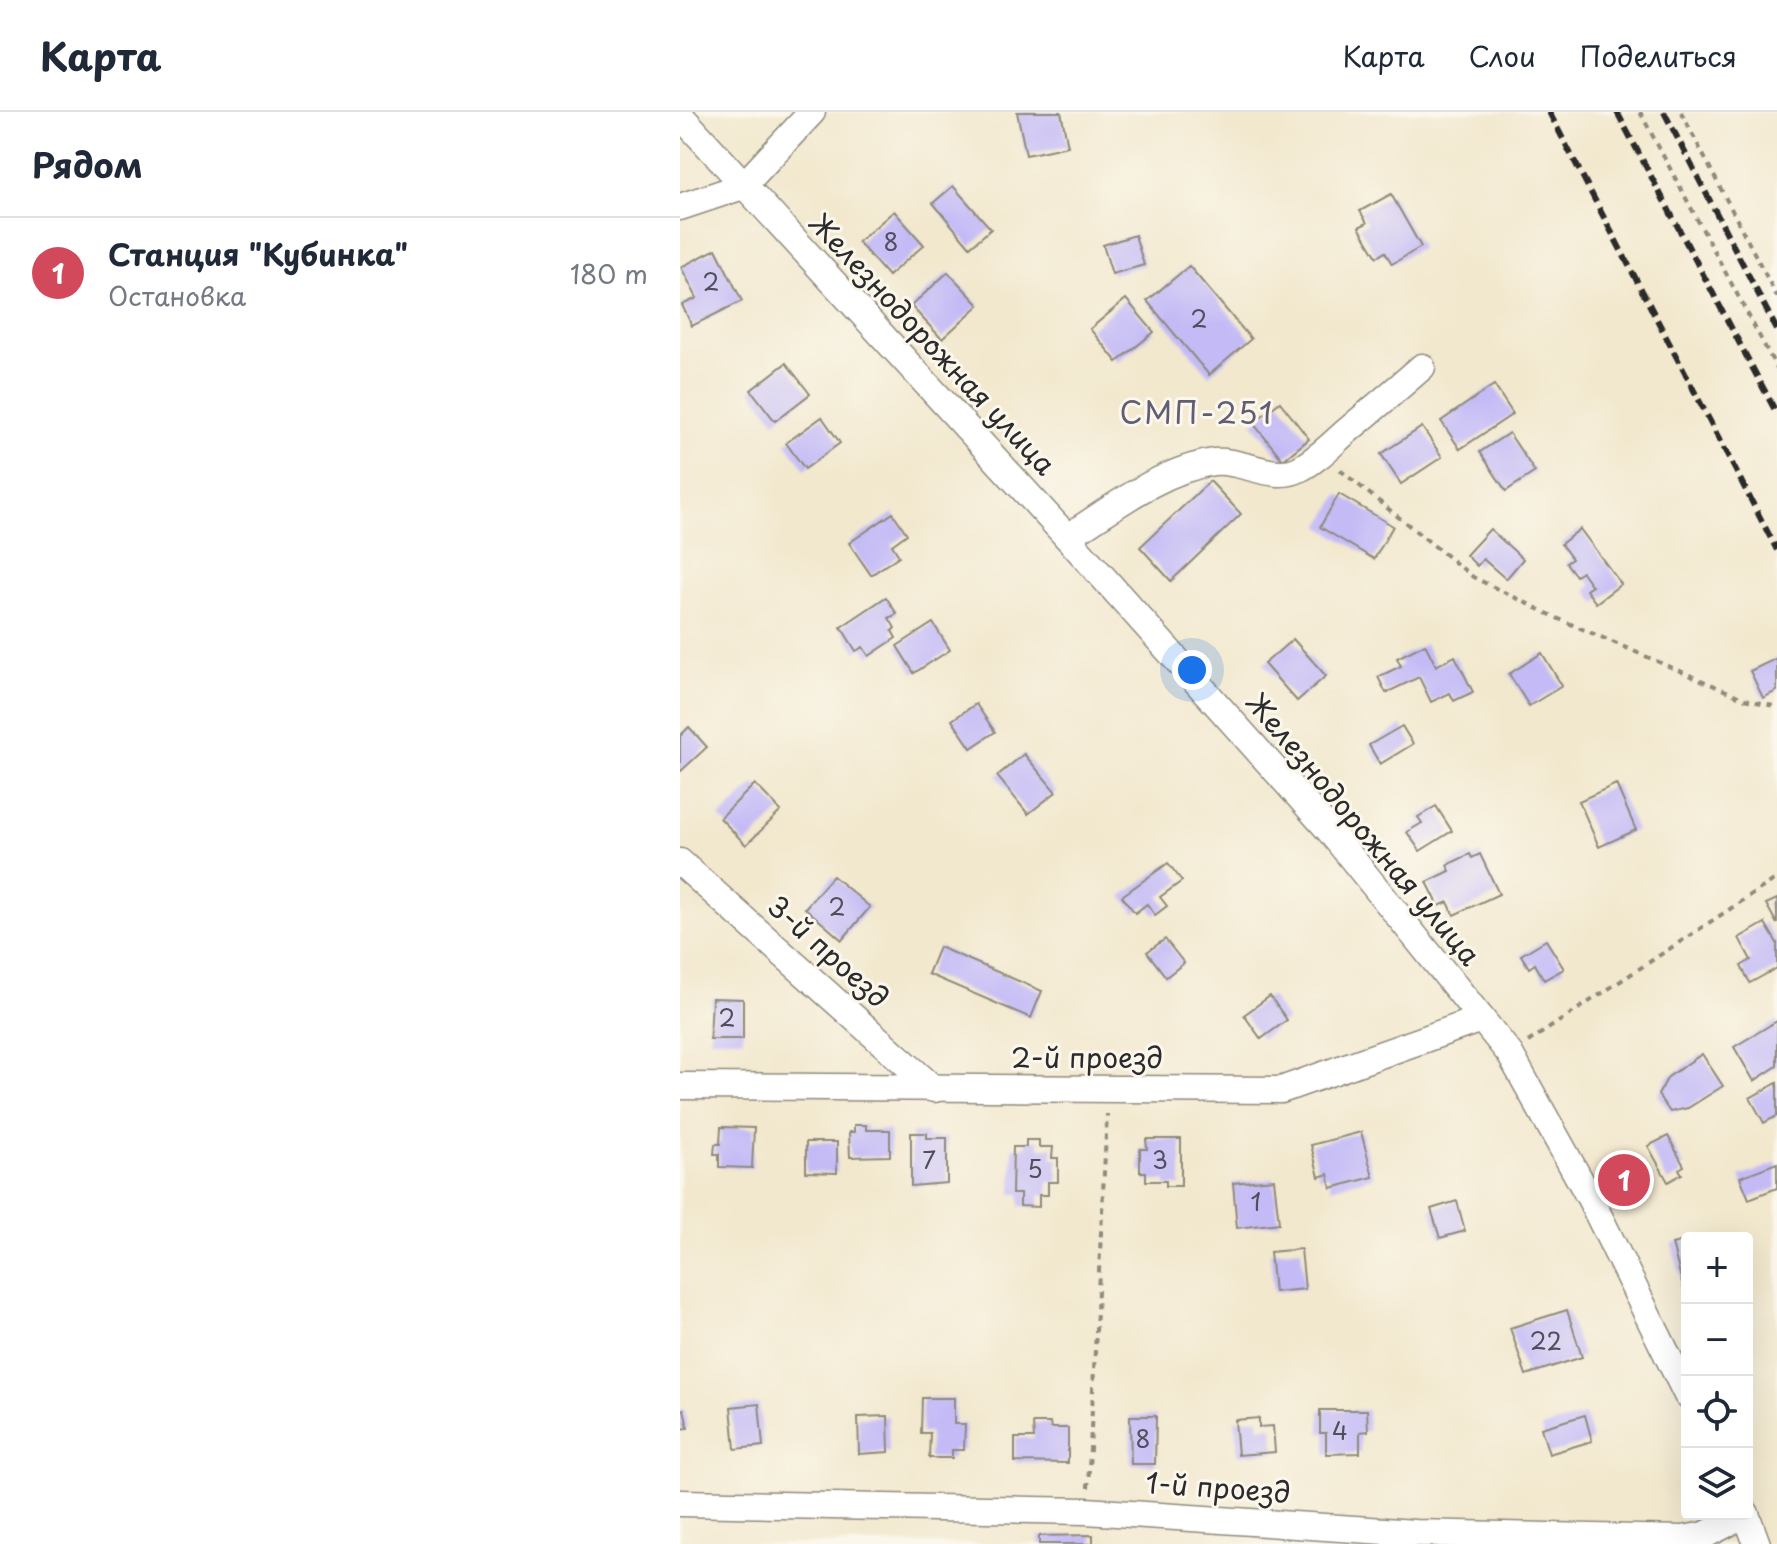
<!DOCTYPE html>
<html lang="ru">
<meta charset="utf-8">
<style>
:root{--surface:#fff;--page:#f6f6f7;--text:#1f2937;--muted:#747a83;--line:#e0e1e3;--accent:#d1495b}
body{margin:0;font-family:"Playpen Sans",sans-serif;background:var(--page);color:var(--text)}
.controls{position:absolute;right:24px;bottom:24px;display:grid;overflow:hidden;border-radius:8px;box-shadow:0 8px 32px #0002}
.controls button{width:72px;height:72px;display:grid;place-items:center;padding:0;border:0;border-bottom:2px solid var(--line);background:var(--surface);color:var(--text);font:40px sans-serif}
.you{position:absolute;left:512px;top:558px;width:28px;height:28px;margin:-20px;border:6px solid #fff;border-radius:50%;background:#1a73e8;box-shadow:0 0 0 12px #1a73e833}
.badge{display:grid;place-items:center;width:52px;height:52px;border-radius:50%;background:var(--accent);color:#fff;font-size:26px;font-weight:700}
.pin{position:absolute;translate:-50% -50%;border:4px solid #fff;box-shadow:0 2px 8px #0006}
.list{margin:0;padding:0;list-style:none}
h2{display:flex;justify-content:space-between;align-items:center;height:104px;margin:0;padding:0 32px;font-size:34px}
h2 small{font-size:26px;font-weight:400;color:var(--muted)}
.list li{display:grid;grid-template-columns:52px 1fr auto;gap:24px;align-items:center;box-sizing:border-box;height:112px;padding:0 32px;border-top:2px solid var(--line)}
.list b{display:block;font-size:30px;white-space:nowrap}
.list p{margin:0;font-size:26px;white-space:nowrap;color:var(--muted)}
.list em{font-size:26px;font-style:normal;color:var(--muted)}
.icon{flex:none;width:44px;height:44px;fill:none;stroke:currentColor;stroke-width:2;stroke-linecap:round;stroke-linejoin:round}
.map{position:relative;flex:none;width:1097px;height:1432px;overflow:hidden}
header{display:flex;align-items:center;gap:48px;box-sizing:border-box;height:112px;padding:0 40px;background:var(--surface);border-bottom:2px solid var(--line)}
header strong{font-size:38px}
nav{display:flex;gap:44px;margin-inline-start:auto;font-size:28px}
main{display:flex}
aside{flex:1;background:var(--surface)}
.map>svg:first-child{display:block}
.building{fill:#c4bbf6}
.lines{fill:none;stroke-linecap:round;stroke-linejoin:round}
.minor-casing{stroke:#8e8a7c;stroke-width:29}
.path{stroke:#8e8a7c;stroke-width:4;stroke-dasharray:6 6;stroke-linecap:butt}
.minor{stroke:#fff;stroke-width:26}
.rail{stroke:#2b2b2b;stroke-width:6;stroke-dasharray:12 6;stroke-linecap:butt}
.labels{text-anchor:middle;stroke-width:6;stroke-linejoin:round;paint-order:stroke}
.number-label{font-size:24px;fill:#514f5e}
.street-label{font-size:28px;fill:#2b2b2b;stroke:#fbf7ec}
.neighbourhood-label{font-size:30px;letter-spacing:2px;fill:#615d72;stroke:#fbf7ec}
</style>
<header>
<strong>Карта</strong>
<nav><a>Карта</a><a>Слои</a><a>Поделиться</a></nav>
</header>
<main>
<aside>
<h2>Рядом<small></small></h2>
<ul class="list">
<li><span class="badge">1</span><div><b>Станция &quot;Кубинка&quot;</b><p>Остановка</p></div><em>180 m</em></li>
</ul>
</aside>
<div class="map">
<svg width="1097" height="1432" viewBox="0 0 1097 1432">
<rect width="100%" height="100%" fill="#fbf7ec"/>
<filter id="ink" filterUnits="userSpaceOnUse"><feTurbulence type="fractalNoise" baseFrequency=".0125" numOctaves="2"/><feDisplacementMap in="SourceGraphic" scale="16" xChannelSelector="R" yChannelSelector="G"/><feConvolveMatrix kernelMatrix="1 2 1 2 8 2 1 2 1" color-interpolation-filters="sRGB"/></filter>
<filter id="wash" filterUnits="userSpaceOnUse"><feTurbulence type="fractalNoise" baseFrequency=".006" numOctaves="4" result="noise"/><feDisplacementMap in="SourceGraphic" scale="32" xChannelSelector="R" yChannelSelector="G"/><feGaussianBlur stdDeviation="1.8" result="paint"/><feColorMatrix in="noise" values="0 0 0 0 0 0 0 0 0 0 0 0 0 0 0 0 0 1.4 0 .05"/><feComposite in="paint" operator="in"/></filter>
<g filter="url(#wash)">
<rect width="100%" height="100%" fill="#f2e8ce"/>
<g id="blocks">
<!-- building -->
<g class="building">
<path d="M337 0H381L388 34 346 43Z"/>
<path d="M273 74 311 117 290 135 253 91Z"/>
<path d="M711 82 741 135 712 152 705 140 697 145 679 115 687 111 680 99Z"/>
<path d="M214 99 244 133 208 164 178 130Z"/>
<path d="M455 123 464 153 432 162 423 133Z"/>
<path d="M36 137 62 189 12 214 2 193 17 186 1 155Z"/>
<path d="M509 154 571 227 529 263 467 189Z"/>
<path d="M268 160 299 193 262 227 231 194Z"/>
<path d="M446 187 474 220 437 250 410 217Z"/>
<path d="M106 251 130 282 95 309 71 278Z"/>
<path d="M814 273 833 302 780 337 761 309Z"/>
<path d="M600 290 629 327 603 348 573 311Z"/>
<path d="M142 305 160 331 125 357 106 331Z"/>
<path d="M742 315 762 345 721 372 701 342Z"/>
<path d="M829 321 855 360 826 379 800 340Z"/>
<path d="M530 369 561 402 491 469 460 435Z"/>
<path d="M659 382 713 414 694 447 640 415Z"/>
<path d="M213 401 227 422 212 433 219 444 191 463 169 431Z"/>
<path d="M810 417 843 447 826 467 803 447 797 454 786 443Z"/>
<path d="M900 417 941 472 916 491 906 478 912 474 902 460 896 464 886 451 892 447 881 432Z"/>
<path d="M206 485 217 502 209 506 215 516 212 519 216 526 189 544 183 535 176 539 161 515Z"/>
<path d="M253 511 270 538 234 561 217 534Z"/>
<path d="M613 527 646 564 617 589 584 552Z"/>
<path d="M745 532 756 554 775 544 793 580 774 589 770 581 751 590 739 565 706 581 698 565 721 554 717 546Z"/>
<path d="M862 541 882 574 849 594 829 562Z"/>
<path d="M1097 546V579L1083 586 1070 559Z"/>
<path d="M296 592 315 620 291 636 272 608Z"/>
<path d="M722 614 733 632 700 652 689 633Z"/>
<path d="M9 615 27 635 0 660V624Z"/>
<path d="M344 642 376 680 348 702 317 664Z"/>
<path d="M75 672 101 699 66 733 40 706Z"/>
<path d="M936 672 956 718 919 735 899 689Z"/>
<path d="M756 694 772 719 740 739 727 720 742 711 738 705Z"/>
<path d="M790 742 792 746 800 742 819 782 774 803 768 790 759 794 747 770 770 759 767 753Z"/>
<path d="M488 751 502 769 480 785 487 794 475 803 467 792 455 801 442 784Z"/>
<path d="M153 764 190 795 162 828 125 796Z"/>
<path d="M1097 787V812L1086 792Z"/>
<path d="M1085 811 1097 831V856L1070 871 1061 854 1071 848 1059 826Z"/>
<path d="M485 827 504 851 486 865 467 840Z"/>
<path d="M866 828 884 857 864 868 855 852 849 856 841 843Z"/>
<path d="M259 835 362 879 351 906 248 862Z"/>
<path d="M590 884 607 908 581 927 564 903Z"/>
<path d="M32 886 63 887V927H30Z"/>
<path d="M1097 909V954L1074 969 1054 935Z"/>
<path d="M1022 942 1043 974 1008 996 990 1000 978 983 988 965Z"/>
<path d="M1097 971V1004L1084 1011 1070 986Z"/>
<path d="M174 1013H186V1018H210V1044L170 1045 169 1020H174Z"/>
<path d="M41 1015 74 1016 72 1056 39 1055V1042H34L35 1032H40Z"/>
<path d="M681 1020 693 1065 651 1076 648 1062 639 1065 631 1033Z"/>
<path d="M231 1021H247V1026H267V1071L231 1074Z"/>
<path d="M988 1024 1004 1054 999 1057 1002 1062 988 1070 968 1034Z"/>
<path d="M466 1027H501V1074H486V1069H466V1060H460V1037H467Z"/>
<path d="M346 1028H359V1035H373L372 1046H378V1070H368V1083H359V1095L340 1094V1082H332L333 1035H346Z"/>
<path d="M126 1030H157V1061L126 1060Z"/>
<path d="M1097 1051V1076L1069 1087 1060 1065Z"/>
<path d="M594 1067 599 1111 557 1116 553 1071Z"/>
<path d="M777 1089 785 1119 760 1126 751 1097Z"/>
<path d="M1007 1128V1185L1006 1186 992 1132Z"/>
<path d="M621 1137 625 1177 594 1180 590 1140Z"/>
<path d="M887 1198 902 1245 846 1263 830 1216Z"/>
<path d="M242 1286H274V1312H285L284 1338H272V1346H249L250 1321H241Z"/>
<path d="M79 1292 83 1334 55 1337 51 1295Z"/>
<path d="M4 1297 8 1316 0 1317V1298Z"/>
<path d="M640 1298H687L688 1319 680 1320V1341L646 1342V1321H640Z"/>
<path d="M905 1303 912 1329 869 1342 861 1316Z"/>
<path d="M208 1304 209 1340 179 1342 178 1305Z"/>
<path d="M450 1304H476L475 1352H451Z"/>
<path d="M579 1306V1315L593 1314 595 1340 558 1343 555 1308Z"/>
<path d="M353 1311H370L371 1316H388V1351L335 1350V1326H354Z"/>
<path d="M413 1423V1432H359V1424Z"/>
</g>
</g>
</g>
<g filter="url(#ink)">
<use href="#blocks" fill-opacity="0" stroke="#8e8a7c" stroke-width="2"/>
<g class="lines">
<!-- minor casing -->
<g class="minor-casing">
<g id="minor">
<path d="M0 3 387 425 649 718 830 942 911 1088 1007 1283"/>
<path d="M0 95 63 74 132 0"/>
<path d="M387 425C432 397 480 358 534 350 561 347 594 370 619 357 637 348 652 332 667 319 692 298 717 277 742 255"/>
<path d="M0 750 254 977"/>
<path d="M0 974 601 978 801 907"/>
<path d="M0 1391 406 1399 735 1421 1003 1427 1025 1423 1066 1402"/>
<path d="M1066 1402 1077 1432"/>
</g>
</g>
<!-- path -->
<g class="path">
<path d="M960 0 1097 257"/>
<path d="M1001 0 1097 185"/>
<path d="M660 358 793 465 879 507 1065 587 1097 595"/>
<path d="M848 930 1097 766"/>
<path d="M408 1376 427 1002"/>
</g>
<!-- minor -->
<use href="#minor" class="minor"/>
<!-- rail -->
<g class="rail">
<path d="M869 0 1097 438"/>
<path d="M937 0 1097 302"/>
<path d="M984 0 1097 218"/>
</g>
</g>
</g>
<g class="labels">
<!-- number labels -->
<g class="number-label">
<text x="211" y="139">8</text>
<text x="31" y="179">2</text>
<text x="519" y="216">2</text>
<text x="157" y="804">2</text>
<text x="47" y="915">2</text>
<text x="249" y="1057">7</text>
<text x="480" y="1057">3</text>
<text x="355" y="1066">5</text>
<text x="576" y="1099">1</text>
<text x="866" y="1238">22</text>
<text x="660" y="1328">4</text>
<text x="463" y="1336">8</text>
</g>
<!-- street labels -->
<g class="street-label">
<text transform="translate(252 232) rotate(47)" y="10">Железнодорожная улица</text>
<text transform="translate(683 717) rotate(50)" y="10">Железнодорожная улица</text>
<text transform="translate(148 840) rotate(42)" y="10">3-й проезд</text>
<text x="407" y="956">2-й проезд</text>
<text transform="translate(538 1376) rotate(4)" y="10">1-й проезд</text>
</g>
<!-- neighbourhood labels -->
<g class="neighbourhood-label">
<text x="517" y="312">СМП-251</text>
</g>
</g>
</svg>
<div class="controls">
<button>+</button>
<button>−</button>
<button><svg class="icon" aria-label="locate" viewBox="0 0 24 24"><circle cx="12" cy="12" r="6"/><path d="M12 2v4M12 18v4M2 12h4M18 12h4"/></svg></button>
<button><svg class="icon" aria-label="layers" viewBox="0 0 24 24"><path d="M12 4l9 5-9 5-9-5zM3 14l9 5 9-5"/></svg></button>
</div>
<div class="you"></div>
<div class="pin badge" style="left:944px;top:1068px">1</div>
</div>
</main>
